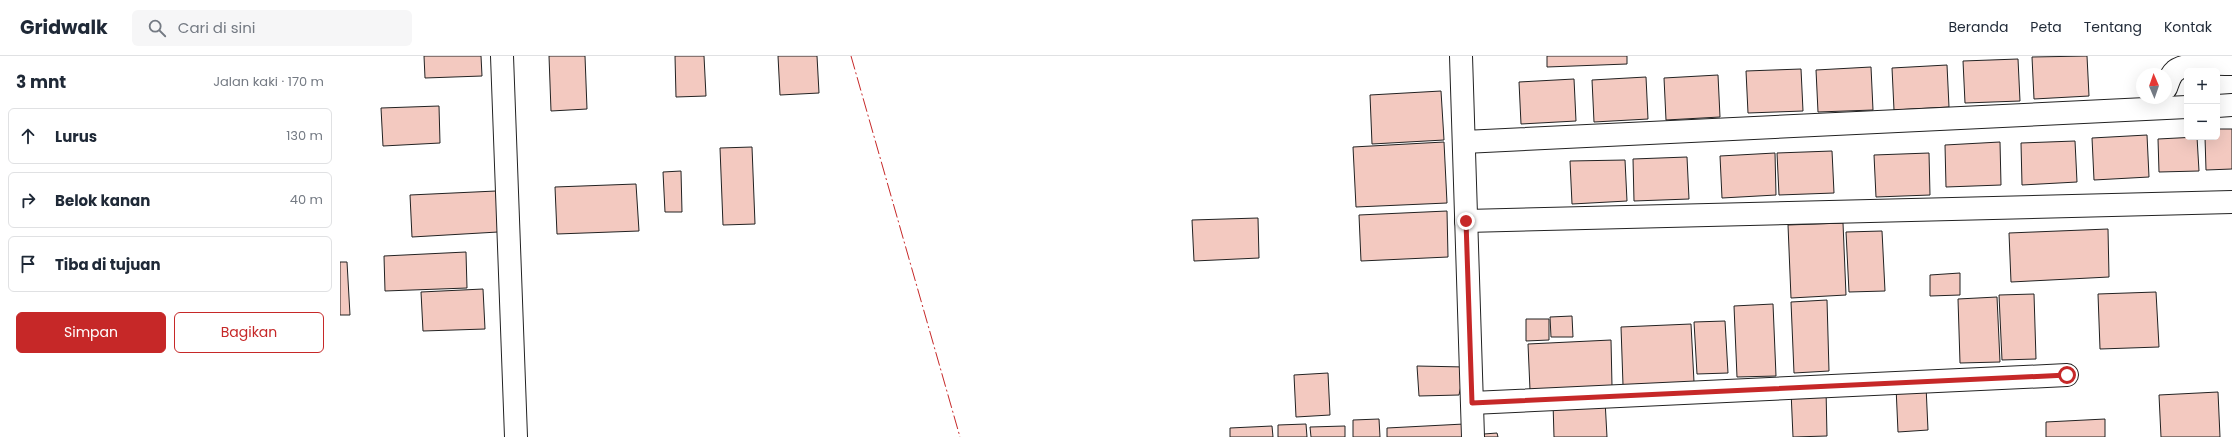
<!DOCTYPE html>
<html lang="id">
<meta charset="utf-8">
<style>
:root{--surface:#fff;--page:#f6f6f7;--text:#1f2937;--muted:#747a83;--line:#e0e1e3;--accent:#c62828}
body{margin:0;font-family:Poppins,sans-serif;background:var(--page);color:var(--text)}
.controls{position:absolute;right:12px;top:12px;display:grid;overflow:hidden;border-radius:6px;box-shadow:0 4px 16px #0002}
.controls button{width:36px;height:36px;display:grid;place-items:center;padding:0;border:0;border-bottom:1px solid var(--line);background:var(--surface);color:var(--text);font:20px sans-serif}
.compass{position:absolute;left:1796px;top:12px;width:36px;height:36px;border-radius:50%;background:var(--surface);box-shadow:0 4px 16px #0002;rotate:358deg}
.stop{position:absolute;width:12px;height:12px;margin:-9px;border:3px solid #c62828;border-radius:50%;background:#fff}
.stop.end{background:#c62828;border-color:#fff;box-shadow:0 1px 4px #0008}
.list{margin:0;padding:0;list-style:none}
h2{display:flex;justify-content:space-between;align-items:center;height:52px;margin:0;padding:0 16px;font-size:17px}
h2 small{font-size:13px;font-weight:400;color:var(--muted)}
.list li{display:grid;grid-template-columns:26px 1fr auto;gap:12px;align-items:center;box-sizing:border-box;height:56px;margin:0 8px 8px;padding:0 8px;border:1px solid var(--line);border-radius:6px}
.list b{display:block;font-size:15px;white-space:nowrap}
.list em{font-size:13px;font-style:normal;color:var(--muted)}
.actions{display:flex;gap:8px;padding:12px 16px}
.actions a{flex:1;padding:9px 0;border:1px solid var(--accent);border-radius:6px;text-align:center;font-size:14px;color:var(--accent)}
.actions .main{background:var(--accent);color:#fff}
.icon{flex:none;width:22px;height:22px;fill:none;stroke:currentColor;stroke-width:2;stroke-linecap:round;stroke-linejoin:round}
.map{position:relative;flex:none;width:1892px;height:381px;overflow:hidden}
header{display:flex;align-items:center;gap:24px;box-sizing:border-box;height:56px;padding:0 20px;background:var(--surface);border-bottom:1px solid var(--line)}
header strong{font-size:19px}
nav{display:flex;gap:22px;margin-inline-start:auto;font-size:14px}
.search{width:280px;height:36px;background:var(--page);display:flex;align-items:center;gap:10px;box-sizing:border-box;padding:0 14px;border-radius:6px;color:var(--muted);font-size:15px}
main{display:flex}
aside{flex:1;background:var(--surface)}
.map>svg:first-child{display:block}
.building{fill:#f3c9c0;stroke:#222}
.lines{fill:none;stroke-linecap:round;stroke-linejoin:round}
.street-casing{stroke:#222;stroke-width:24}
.street{stroke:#fff;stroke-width:22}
.power{stroke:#c62828;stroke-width:1;stroke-dasharray:14 3 2 3;stroke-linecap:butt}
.route{stroke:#c62828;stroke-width:5}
</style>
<header>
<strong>Gridwalk</strong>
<div class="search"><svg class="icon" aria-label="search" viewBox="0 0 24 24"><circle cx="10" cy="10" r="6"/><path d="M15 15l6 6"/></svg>Cari di sini</div>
<nav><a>Beranda</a><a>Peta</a><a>Tentang</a><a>Kontak</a></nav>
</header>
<main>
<aside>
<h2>3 mnt<small>Jalan kaki · 170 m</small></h2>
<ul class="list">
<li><svg class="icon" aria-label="ahead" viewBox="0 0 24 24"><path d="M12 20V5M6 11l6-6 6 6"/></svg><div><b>Lurus</b></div><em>130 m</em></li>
<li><svg class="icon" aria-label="right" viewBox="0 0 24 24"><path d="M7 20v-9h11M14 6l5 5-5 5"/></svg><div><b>Belok kanan</b></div><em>40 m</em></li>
<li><svg class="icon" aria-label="arrive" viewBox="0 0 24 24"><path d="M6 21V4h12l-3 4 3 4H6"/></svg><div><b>Tiba di tujuan</b></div></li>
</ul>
<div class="actions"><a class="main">Simpan</a><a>Bagikan</a></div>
</aside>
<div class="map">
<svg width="1892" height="381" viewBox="0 0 1892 381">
<rect width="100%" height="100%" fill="#fff"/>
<!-- building -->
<g class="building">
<path d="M84 0H141L142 20 85 22Z"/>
<path d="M209 0H245L247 53 211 55Z"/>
<path d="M335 0H364L366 40 336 41Z"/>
<path d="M438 0H477L479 37 440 39Z"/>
<path d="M1207 0H1287V8L1207 11Z"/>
<path d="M1747 0 1749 40 1694 43 1692 1Z"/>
<path d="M1678 3 1680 45 1625 47 1623 5Z"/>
<path d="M1607 9 1609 51 1554 54 1552 12Z"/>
<path d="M1531 11 1533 54 1478 56 1476 14Z"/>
<path d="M1461 13 1463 55 1408 57 1406 15Z"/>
<path d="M1378 19 1380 61 1326 64 1324 22Z"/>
<path d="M1306 21 1308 63 1254 66 1252 24Z"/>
<path d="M1234 23 1236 65 1181 68 1179 26Z"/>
<path d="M1101 35 1104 84 1032 88 1030 39Z"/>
<path d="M99 50 100 87 43 90 41 52Z"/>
<path d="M1877 73H1892V113L1866 114 1865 81H1877Z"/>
<path d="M1807 79 1809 121 1754 124 1752 82Z"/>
<path d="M1857 81 1859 115 1819 116 1818 83Z"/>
<path d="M1735 85 1737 126 1682 129 1681 87Z"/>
<path d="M1104 86 1107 147 1016 151 1013 91Z"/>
<path d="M1660 86 1661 129 1606 131 1605 89Z"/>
<path d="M412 91 415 168 383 169 380 92Z"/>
<path d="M1492 95 1494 137 1439 139 1437 97Z"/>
<path d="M1435 97 1436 139 1382 142 1380 100Z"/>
<path d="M1589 97 1590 139 1536 141 1534 99Z"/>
<path d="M1347 101 1349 143 1294 145 1293 103Z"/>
<path d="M1285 104 1287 145 1232 148 1230 105Z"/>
<path d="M341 115 342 156H325L323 116Z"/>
<path d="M296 128 299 175 217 178 215 131Z"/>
<path d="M156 135 158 176 72 181 70 139Z"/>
<path d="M1107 155 1108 201 1021 205 1019 159Z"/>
<path d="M918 162 919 202 854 205 852 164Z"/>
<path d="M1503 167 1506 239 1451 242 1448 169Z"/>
<path d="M1768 173 1769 221 1671 226 1669 177Z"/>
<path d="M1542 175 1545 235 1509 236 1506 176Z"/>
<path d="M126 196 127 232 45 235 44 200Z"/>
<path d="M0 206H7L10 259H0Z"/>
<path d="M1620 217V239L1590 240V219Z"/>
<path d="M143 233 145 273 83 275 81 236Z"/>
<path d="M1816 236 1819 291 1760 293 1758 238Z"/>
<path d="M1694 238 1696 303 1662 304 1659 239Z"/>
<path d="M1657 241 1660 306 1620 307 1618 243Z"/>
<path d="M1487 244 1489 315 1454 317 1451 246Z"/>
<path d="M1433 248 1436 320 1397 321 1394 250Z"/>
<path d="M1232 260 1233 281H1211L1210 261Z"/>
<path d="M1186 263H1209V284L1186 285Z"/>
<path d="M1385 265 1388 317 1357 318 1354 266Z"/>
<path d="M1351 268 1354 326 1283 329 1281 271Z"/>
<path d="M1271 284 1272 330 1190 334 1188 288Z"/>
<path d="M1077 310 1125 311 1119 339 1079 340Z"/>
<path d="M988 317 990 359 956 361 954 319Z"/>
<path d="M1586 330 1588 374 1558 376 1556 331Z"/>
<path d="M1486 333 1487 380 1453 381 1451 335Z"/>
<path d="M1878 336 1880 381H1821L1819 339Z"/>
<path d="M1265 344 1267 381H1214L1213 347Z"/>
<path d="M1039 363 1040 381H1013V364Z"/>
<path d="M1765 363V381H1706V366Z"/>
<path d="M966 368 967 381H938V369Z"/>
<path d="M1124 368 1125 381H1047V372Z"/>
<path d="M932 370 933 381H890V372Z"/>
<path d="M1005 370V381H971L970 371Z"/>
<path d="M1157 377 1158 381H1144V378Z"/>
</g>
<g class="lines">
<!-- street casing -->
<g class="street-casing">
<g id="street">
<path d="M162 0 176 381"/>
<path d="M1121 0 1133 381"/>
<path d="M1826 32C1828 27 1830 19 1835 15 1845 6 1878 8 1892 8"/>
<path d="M1877 50 1892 49"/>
<path d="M1124 86 1847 51"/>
<path d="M1126 165 1892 146"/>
<path d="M1132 347 1727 319"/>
</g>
</g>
<!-- street -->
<use href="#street" class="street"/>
<!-- power -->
<path class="power" d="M511 0 620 381"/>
</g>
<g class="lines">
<!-- route -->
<path class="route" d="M1126 165 1132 347 1727 319"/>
</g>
</svg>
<div class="controls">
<button>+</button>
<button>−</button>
</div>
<svg class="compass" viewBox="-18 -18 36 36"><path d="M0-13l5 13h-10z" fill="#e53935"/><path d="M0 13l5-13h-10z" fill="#747a83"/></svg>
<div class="stop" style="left:1727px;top:319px"></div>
<div class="stop end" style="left:1126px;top:165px"></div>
</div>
</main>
